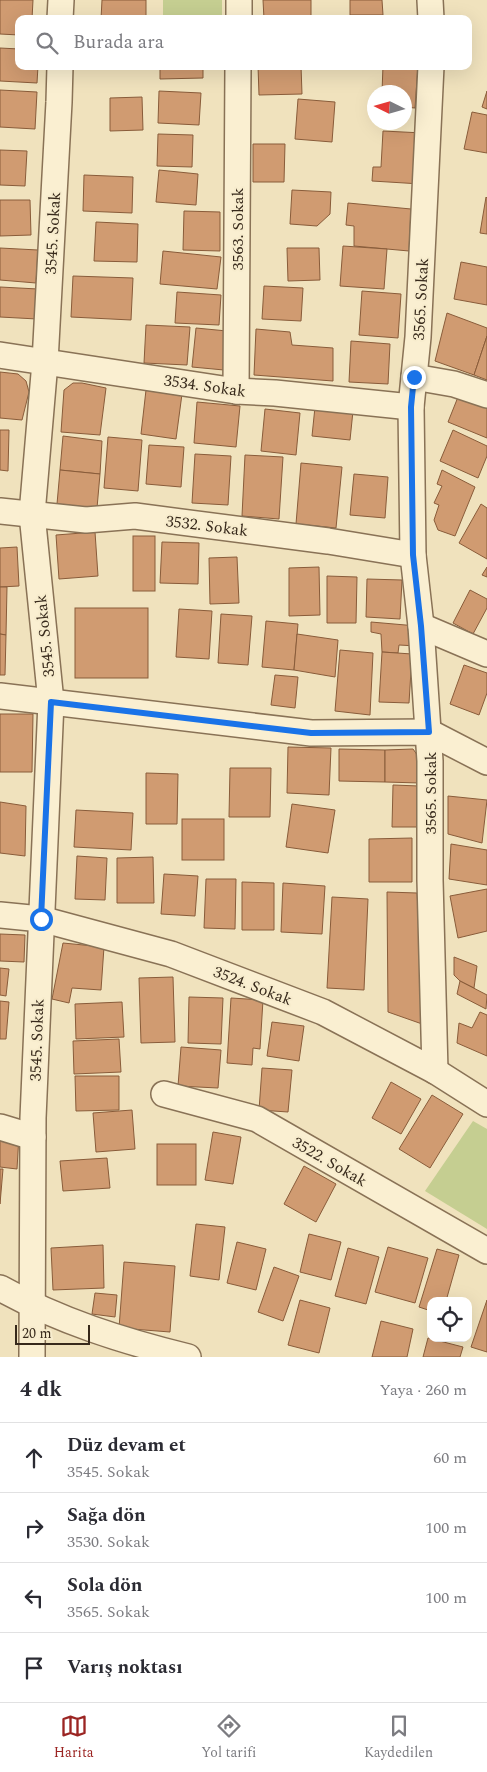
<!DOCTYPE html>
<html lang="tr">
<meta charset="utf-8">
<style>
:root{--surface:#fff;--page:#f7f7f7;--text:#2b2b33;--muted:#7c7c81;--line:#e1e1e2;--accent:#9b2523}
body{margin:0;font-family:Spectral,serif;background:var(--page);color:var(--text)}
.controls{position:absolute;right:15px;bottom:15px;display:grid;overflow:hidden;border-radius:10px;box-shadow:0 5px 20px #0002}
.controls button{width:45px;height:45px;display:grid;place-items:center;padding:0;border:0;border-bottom:1px solid var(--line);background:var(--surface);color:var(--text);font:25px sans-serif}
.compass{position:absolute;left:367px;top:85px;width:45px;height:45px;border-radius:50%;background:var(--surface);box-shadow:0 5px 20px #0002;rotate:275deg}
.scale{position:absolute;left:15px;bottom:12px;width:75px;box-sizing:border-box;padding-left:5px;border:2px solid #37291b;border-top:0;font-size:14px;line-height:18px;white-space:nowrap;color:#37291b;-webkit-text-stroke:4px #f7eccd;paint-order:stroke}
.stop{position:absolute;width:15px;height:15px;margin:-11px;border:4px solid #1a73e8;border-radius:50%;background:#fff}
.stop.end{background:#1a73e8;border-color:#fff;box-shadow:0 1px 5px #0008}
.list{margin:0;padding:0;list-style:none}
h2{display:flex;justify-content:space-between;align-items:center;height:65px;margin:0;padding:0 20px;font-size:21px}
h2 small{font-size:16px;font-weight:400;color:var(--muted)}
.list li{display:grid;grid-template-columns:32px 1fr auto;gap:15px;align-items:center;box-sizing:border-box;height:70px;padding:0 20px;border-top:1px solid var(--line)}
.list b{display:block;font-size:19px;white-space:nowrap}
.list p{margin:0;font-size:16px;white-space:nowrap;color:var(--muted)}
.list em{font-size:16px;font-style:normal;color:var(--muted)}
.icon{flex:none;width:28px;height:28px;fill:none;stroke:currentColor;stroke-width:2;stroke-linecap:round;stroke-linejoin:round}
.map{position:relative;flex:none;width:487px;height:1357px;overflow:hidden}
.search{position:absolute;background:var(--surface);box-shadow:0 5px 20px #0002;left:15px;right:15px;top:15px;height:55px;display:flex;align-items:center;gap:12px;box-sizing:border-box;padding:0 18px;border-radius:10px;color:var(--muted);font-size:19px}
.sheet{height:345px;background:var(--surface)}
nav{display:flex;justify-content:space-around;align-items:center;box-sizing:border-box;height:70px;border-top:1px solid var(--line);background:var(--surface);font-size:14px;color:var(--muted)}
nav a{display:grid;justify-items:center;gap:2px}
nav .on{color:var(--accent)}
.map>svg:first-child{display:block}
.green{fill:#c5ce91}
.building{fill:#d09b71;stroke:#895c3a}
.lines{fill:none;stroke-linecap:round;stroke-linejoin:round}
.minor-casing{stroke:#897256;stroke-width:28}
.minor{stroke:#faefd1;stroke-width:25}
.route{stroke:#1a73e8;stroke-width:6}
.labels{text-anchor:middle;stroke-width:4;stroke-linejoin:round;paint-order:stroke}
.street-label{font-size:16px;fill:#37291b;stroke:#f7eccd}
</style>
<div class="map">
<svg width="487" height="1357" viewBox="0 0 487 1357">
<rect width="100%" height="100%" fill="#f0e2bd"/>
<!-- green -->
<g class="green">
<rect x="163" y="0" width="59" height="19"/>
<path d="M473 1121 487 1129V1229L425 1191Z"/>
</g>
<!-- building -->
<g class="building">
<path d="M0 0H33L32 19H19V35L0 34Z"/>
<path d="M102 0H146V19H101Z"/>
<path d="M263 0H311V19H264Z"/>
<path d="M350 0H382L383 15H350Z"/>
<path d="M0 48 19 49V66H38L37 83 0 81Z"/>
<path d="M160 66H203V78L160 79Z"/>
<path d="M258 66H301L302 94 259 95Z"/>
<path d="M383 66H418L415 108 404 107V92H382Z"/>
<path d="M0 90 37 92 35 129 0 127Z"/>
<path d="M159 91 201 93 199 125 158 123Z"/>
<path d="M487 91V109L482 107Z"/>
<path d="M142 97 143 130 110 131V98Z"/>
<path d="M298 99 335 102 332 142 295 139Z"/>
<path d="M472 112 487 115V153L464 149Z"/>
<path d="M383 131 423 133 421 184 372 181 373 167H381Z"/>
<path d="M158 134 193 135 192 167 157 166Z"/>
<path d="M253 144H285L284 182H253Z"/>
<path d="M0 150 27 151 25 186 0 185Z"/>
<path d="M159 170 198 174 196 205 156 202Z"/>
<path d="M84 175 133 177 132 213 83 211Z"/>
<path d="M292 190 331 192 330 214 317 226 290 224Z"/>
<path d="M486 197 487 198V234L480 233Z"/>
<path d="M0 200H30L31 235 0 236Z"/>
<path d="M348 203 411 209 409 251 354 246V226L346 225Z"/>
<path d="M184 211 220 212V251L183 250Z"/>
<path d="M96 222 138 224 137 262 94 261Z"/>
<path d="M343 246 387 249 384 289 340 286Z"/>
<path d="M0 248 38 250 36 283 0 280Z"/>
<path d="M287 248H319L320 280 288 281Z"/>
<path d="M163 251 221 257 217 289 160 284Z"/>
<path d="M461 262 487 267V305L454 299Z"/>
<path d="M73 276 133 278 131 320 71 317Z"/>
<path d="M264 286 303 288 301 321 262 319Z"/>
<path d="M0 287 38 289 37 319 0 317Z"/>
<path d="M362 291 401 294 398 338 359 335Z"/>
<path d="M177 292 221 295 219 325 175 323Z"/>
<path d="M447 313 487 328V336L474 375 435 361Z"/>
<path d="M146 325 190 327 187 365 144 363Z"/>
<path d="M196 328 227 331 224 370 192 367Z"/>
<path d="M256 329 290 332 292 345 333 348V381L254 375Z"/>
<path d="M487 336V380L474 375Z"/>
<path d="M351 341 390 344 388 384 349 382Z"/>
<path d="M0 372 18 374 26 381 29 392 22 420 0 418Z"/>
<path d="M73 383H82L106 388 100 435 61 432 64 390Z"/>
<path d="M146 390 182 394 176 439 141 434Z"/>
<path d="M458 397 487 408V438L448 422Z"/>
<path d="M197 402 240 406 236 447 194 443Z"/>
<path d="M315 407 353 411 350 440 312 436Z"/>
<path d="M265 409 300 413 296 455 261 451Z"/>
<path d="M0 430H9L8 471 0 470Z"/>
<path d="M453 430 487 446V456L478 478 440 461Z"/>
<path d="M63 436 102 441 100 474 60 470Z"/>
<path d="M108 437 142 440 138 491 104 488Z"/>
<path d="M149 445 184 447 181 487 146 484Z"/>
<path d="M195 454 231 456 228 505 192 503Z"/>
<path d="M245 455 283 457 279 519 242 516Z"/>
<path d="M301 463 342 467 336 528 296 524Z"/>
<path d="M60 470 100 474 97 508 57 504Z"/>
<path d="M442 470 475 487 455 536 438 530 434 520 439 505 434 503 442 486 437 484Z"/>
<path d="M354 474 388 477 385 518 350 515Z"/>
<path d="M481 504 487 508V559L459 543Z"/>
<path d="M95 532 98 576 59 579 56 535Z"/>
<rect x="133" y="536" width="22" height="55"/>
<path d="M162 542 199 543 198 584 160 583Z"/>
<path d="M17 547 19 586 0 587V548Z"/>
<path d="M237 557 239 603 210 604 209 558Z"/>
<path d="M319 567 320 615 289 616V568Z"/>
<path d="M487 567V577L482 575Z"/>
<path d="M327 576 357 577 356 623H327Z"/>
<path d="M367 579 402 580 400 619 366 617Z"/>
<path d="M0 587H7L6 635 0 634Z"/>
<path d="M470 590 487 599V608L473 634 453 623Z"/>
<rect x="75" y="608" width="73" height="70"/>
<path d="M179 609 212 611 209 659 176 657Z"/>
<path d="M221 614 252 616 248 665 218 663Z"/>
<path d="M266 621 298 624 294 670 262 667Z"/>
<path d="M371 622 417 626V646L399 645 398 653 382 652 381 634 371 632Z"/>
<path d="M0 634 6 635 5 675H0Z"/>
<path d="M297 634 338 640 335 677 294 670Z"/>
<path d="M340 650 373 653 370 715 335 711Z"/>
<path d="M382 652 412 654 409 703 379 702Z"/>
<path d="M464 665 487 673V693L479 715 450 704Z"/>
<path d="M275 675 298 677 295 708 271 705Z"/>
<path d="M0 714H33L32 772H0Z"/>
<path d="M288 747 331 748 329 795 287 793Z"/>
<path d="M339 749 385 750V782L339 781Z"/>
<path d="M413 749 418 756 420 783 385 782V750Z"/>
<path d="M230 768H271L270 817H229Z"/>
<path d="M146 773 178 774 177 824H146Z"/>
<path d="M393 785 419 786 418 827H392Z"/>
<path d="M448 796 487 800 482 843 448 834Z"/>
<path d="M0 802 26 806 25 856 0 853Z"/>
<path d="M292 804 335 810 328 853 286 847Z"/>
<path d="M76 810 133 813 131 850 74 847Z"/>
<rect x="182" y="819" width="42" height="41"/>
<path d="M412 838V882H369V839Z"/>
<path d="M451 844 487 850V885L449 879Z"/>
<path d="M77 856 107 858 105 900 75 899Z"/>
<path d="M153 857 154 903H117V858Z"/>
<path d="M164 874 198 876 195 916 161 914Z"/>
<path d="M206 879H236L235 929 204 928Z"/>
<path d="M242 882 274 883V930H242Z"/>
<path d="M283 883 325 886 322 934 281 932Z"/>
<path d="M487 889V931L458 938 450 896Z"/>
<path d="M387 892 417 893 425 1025 388 1012Z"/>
<path d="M332 897 368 899 364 990 327 988Z"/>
<path d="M0 934 25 935 24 962 0 961Z"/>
<path d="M63 943 104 947 101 990 72 988 69 1003 52 999Z"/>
<path d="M454 957 477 966 474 988 460 981 454 975Z"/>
<path d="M0 968 9 969 6 996 0 995Z"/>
<path d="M173 977 175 1042 141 1043 139 978Z"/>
<path d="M460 981 487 995 486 1009 457 994Z"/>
<path d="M189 997 223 998 221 1044 188 1043Z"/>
<path d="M231 998 263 1000 260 1049 253 1048 252 1065 227 1063Z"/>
<path d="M0 1001 9 1002 6 1039H0Z"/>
<path d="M122 1002 124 1037 76 1039 75 1004Z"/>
<path d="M480 1012 487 1015V1056L457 1043 459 1023 472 1028Z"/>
<path d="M272 1022 304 1026 299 1061 267 1056Z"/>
<path d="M119 1039 121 1072 74 1074 73 1041Z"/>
<path d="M181 1047 221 1050 218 1088 178 1086Z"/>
<path d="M262 1068 292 1070 288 1112 259 1110Z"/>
<path d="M75 1076H119V1110L76 1111Z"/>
<path d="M391 1082 421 1099 401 1134 372 1118Z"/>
<path d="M432 1095 463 1114 430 1168 399 1149Z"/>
<path d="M132 1110 135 1149 96 1152 93 1113Z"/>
<path d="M213 1132 241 1137 233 1184 205 1180Z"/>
<path d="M0 1133 19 1135 17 1169 0 1167Z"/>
<rect x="157" y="1144" width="39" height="41"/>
<path d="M107 1158 110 1188 63 1191 60 1161Z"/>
<path d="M304 1166 336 1184 316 1222 284 1204Z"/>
<path d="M0 1169H3L0 1204Z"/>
<path d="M196 1224 225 1227 219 1280 190 1276Z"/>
<path d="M309 1234 341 1242 331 1280 300 1272Z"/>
<path d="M237 1242 266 1249 256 1290 227 1283Z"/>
<path d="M103 1245 104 1288 53 1290 51 1248Z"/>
<path d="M388 1247 428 1258 415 1303 375 1292Z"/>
<path d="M348 1248 379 1257 366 1304 335 1296Z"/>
<path d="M437 1249 459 1255 446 1301H431V1311L419 1307Z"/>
<path d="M124 1262 175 1266 170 1332 119 1328Z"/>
<path d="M274 1267 299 1276 283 1321 258 1312Z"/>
<path d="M95 1293 117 1295 115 1317 92 1314Z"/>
<path d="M300 1300 330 1308 319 1353 288 1345Z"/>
<path d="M487 1300V1352L471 1347Z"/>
<path d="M381 1321 413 1329 407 1357H372Z"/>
<path d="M428 1338 463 1347 460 1357H423Z"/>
</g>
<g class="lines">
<!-- minor casing -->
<g class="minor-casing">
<g id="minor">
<path d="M430 0 431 19"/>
<path d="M60 19 61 0"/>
<path d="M239 19V0"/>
<path d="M431 66 418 337 411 407 413 555 421 626 430 761V880L435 1071"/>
<path d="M0 355 236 391 275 393 411 407"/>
<path d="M414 377 454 384 487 395"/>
<path d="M236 391 238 66"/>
<path d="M0 511 86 520 135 516 328 541 413 555"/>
<path d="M421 626 487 654"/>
<path d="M0 696 311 733 429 732 487 762"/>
<path d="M0 915 41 919 171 954 323 1012 435 1071 487 1104"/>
<path d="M164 1094 257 1119 487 1251"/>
<path d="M0 1127 33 1137"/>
<path d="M0 1288C59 1321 123 1341 188 1357"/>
<path d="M32 1357 33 1118 51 702 32 514 45 362 59 102 60 66"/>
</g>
</g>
<!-- minor -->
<use href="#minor" class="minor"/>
</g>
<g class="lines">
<!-- route -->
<path class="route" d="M41 919 51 702 311 733 429 732 421 626 413 555 411 407 414 377"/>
</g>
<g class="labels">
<!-- street labels -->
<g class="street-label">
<text transform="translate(237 229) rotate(-90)" y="6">3563. Sokak</text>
<text transform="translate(52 233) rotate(-87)" y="6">3545. Sokak</text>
<text transform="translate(420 299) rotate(-87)" y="6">3565. Sokak</text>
<text transform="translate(205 385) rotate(8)" y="6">3534. Sokak</text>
<text transform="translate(207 525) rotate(7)" y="6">3532. Sokak</text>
<text transform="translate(44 636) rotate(-96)" y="6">3545. Sokak</text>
<text transform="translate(430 793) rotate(-90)" y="6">3565. Sokak</text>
<text transform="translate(253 985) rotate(21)" y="6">3524. Sokak</text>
<text transform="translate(36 1040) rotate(-88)" y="6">3545. Sokak</text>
<text transform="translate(330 1161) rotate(30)" y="6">3522. Sokak</text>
</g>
</g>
</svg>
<div class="controls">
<button><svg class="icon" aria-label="locate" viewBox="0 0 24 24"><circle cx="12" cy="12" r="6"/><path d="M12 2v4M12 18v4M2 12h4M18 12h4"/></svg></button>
</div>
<svg class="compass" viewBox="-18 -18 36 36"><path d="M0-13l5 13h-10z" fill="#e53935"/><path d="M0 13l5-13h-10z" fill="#7c7c81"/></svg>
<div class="scale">20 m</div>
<div class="stop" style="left:41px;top:919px"></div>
<div class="stop end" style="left:414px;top:377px"></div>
<div class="search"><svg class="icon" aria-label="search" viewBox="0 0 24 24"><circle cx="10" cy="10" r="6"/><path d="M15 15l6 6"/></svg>Burada ara</div>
</div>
<section class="sheet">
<h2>4 dk<small>Yaya · 260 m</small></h2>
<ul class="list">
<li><svg class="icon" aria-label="ahead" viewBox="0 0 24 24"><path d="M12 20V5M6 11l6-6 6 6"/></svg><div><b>Düz devam et</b><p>3545. Sokak</p></div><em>60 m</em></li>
<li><svg class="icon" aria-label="right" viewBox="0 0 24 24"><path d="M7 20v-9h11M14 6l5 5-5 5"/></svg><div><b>Sağa dön</b><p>3530. Sokak</p></div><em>100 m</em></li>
<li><svg class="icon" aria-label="left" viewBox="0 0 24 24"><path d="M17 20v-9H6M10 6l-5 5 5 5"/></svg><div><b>Sola dön</b><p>3565. Sokak</p></div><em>100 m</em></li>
<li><svg class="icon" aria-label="arrive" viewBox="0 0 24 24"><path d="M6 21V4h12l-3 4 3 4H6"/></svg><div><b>Varış noktası</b></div></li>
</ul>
</section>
<nav>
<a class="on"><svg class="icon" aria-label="map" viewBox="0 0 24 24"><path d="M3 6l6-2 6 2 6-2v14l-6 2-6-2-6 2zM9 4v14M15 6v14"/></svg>Harita</a>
<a><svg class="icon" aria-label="directions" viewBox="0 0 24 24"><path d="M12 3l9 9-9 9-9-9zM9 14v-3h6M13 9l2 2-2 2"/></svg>Yol tarifi</a>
<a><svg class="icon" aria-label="saved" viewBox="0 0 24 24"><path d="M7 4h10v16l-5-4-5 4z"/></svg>Kaydedilen</a>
</nav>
